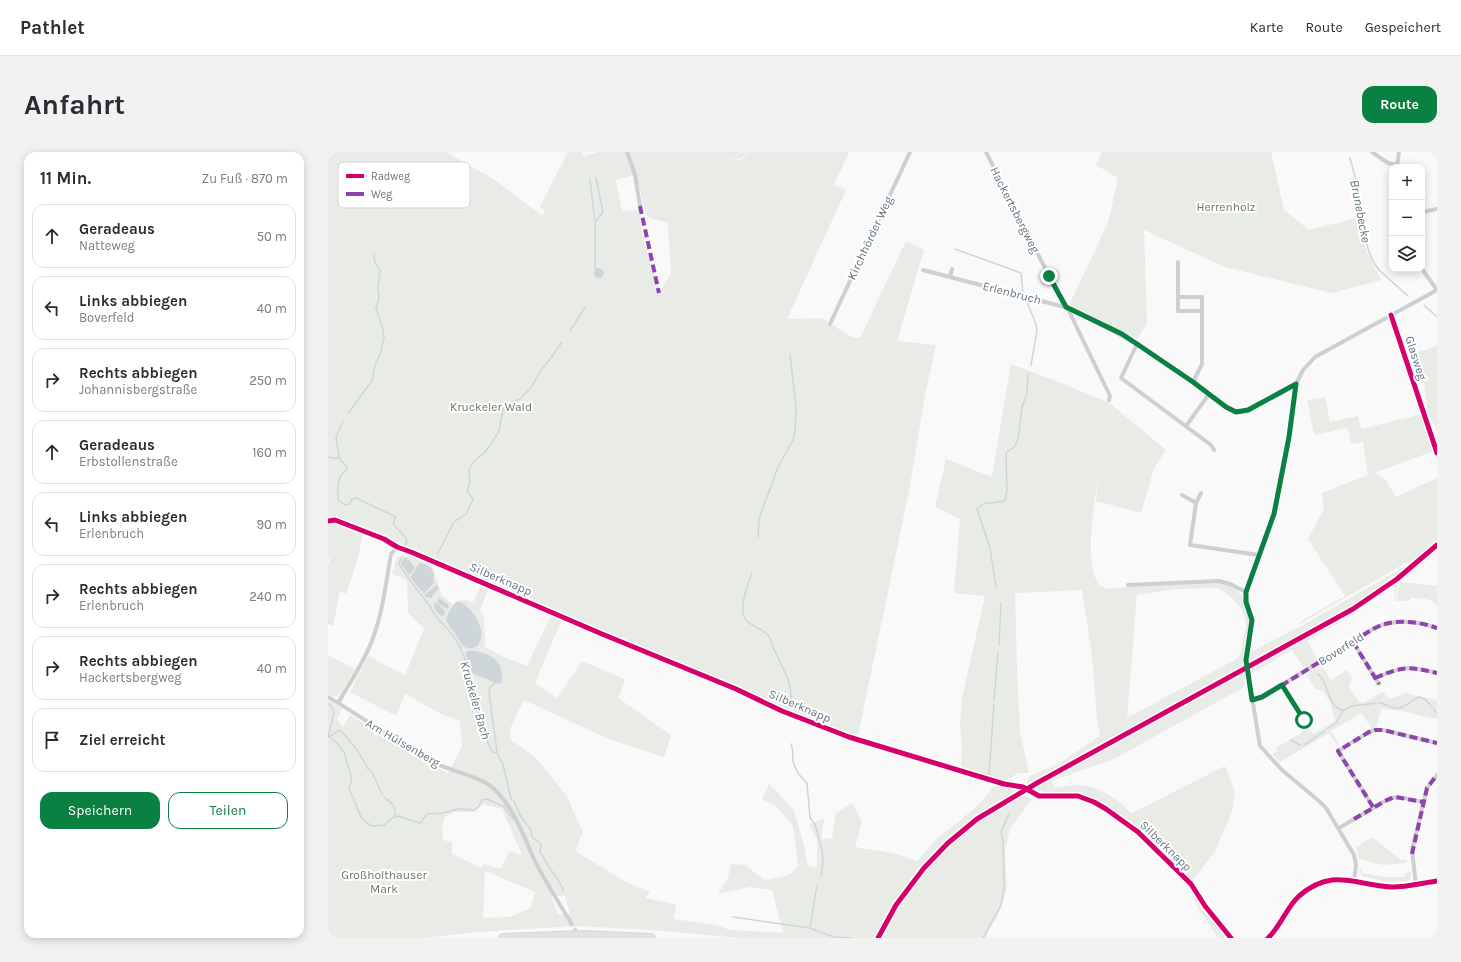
<!DOCTYPE html>
<html lang="de">
<meta charset="utf-8">
<style>
:root{--surface:#fff;--page:#f2f2f3;--text:#2b2b33;--muted:#7c7c81;--line:#e1e1e2;--accent:#0b8043}
body{margin:0;font-family:Karla,sans-serif;background:var(--page);color:var(--text)}
.controls{position:absolute;right:12px;top:12px;display:grid;overflow:hidden;border-radius:8px;box-shadow:0 2px 10px #0003}
.controls button{width:36px;height:36px;display:grid;place-items:center;padding:0;border:0;border-bottom:1px solid var(--line);background:var(--surface);color:var(--text);font:20px sans-serif}
.stop{position:absolute;width:12px;height:12px;margin:-9px;border:3px solid #0b8043;border-radius:50%;background:#fff}
.stop.end{background:#0b8043;border-color:#fff;box-shadow:0 1px 4px #0008}
.list{margin:0;padding:0;list-style:none}
h2{display:flex;justify-content:space-between;align-items:center;height:52px;margin:0;padding:0 16px;font-size:17px}
h2 small{font-size:13px;font-weight:400;color:var(--muted)}
.list li{display:grid;grid-template-columns:26px 1fr auto;gap:12px;align-items:center;box-sizing:border-box;height:64px;margin:0 8px 8px;padding:0 8px;border:1px solid var(--line);border-radius:12px}
.list b{display:block;font-size:15px;white-space:nowrap}
.list p{margin:0;font-size:13px;white-space:nowrap;color:var(--muted)}
.list em{font-size:13px;font-style:normal;color:var(--muted)}
.actions{display:flex;gap:8px;padding:12px 16px}
.actions a{flex:1;padding:9px 0;border:1px solid var(--accent);border-radius:12px;text-align:center;font-size:14px;color:var(--accent)}
.actions .main{background:var(--accent);color:#fff}
.icon{flex:none;width:22px;height:22px;fill:none;stroke:currentColor;stroke-width:2;stroke-linecap:round;stroke-linejoin:round}
.map{position:relative;flex:none;width:1109px;height:786px;overflow:hidden;border-radius:12px}
header{display:flex;align-items:center;gap:24px;box-sizing:border-box;height:56px;padding:0 20px;background:var(--surface);border-bottom:1px solid var(--line)}
header strong{font-size:19px}
nav{display:flex;gap:22px;margin-inline-start:auto;font-size:14px}
.intro{display:flex;align-items:center;justify-content:space-between;box-sizing:border-box;height:96px;padding:0 24px}
h1{margin:0;font-size:28px}
.button{padding:10px 18px;border-radius:12px;background:var(--accent);color:#fff;font-size:14px;font-weight:700}
main{display:flex;gap:24px;padding:0 24px}
aside{flex:1;background:var(--surface);border-radius:12px;box-shadow:0 2px 10px #0003}
.map>svg:first-child{display:block}
.green{fill:#e8ebe6;fill-rule:evenodd}
.water{fill:#ced6d9}
.lines{fill:none;stroke-linecap:round;stroke-linejoin:round}
.stream{stroke:#ced6d9;stroke-width:1.5}
.minor-tunnel{stroke:#d4d8dc;stroke-width:4;stroke-dasharray:4 2;stroke-linecap:butt}
.motorway-casing{stroke:#d5d6d6;stroke-width:10}
.minor{stroke:#cecfd0;stroke-width:4}
.tertiary{stroke:#cecfd0;stroke-width:5}
.motorway{stroke:#e1e2e2;stroke-width:8}
.quiet{stroke:#8e44ad;stroke-width:4;stroke-dasharray:8 4;stroke-linecap:butt}
.cycleway-casing{stroke:#fff;stroke-width:8}
.cycleway{stroke:#d6006c;stroke-width:5}
.route{stroke:#0b8043;stroke-width:5}
.labels{text-anchor:middle;stroke-width:4;stroke-linejoin:round;paint-order:stroke}
.park-label{font-size:12px;fill:#687a64;stroke:#fff}
.street-label{font-size:12px;fill:#657683;stroke:#fff}
.water-label{font-size:13px;font-style:italic;fill:#60757c;stroke:#fff}
.key{fill:#fff;stroke:#d1d6da;stroke-width:1}
.key-label{font-size:11px;fill:#657683}
</style>
<header>
<strong>Pathlet</strong>
<nav><a>Karte</a><a>Route</a><a>Gespeichert</a></nav>
</header>
<div class="intro"><h1>Anfahrt</h1><a class="button">Route</a></div>
<main>
<aside>
<h2>11 Min.<small>Zu Fuß · 870 m</small></h2>
<ul class="list">
<li><svg class="icon" aria-label="ahead" viewBox="0 0 24 24"><path d="M12 20V5M6 11l6-6 6 6"/></svg><div><b>Geradeaus</b><p>Natteweg</p></div><em>50 m</em></li>
<li><svg class="icon" aria-label="left" viewBox="0 0 24 24"><path d="M17 20v-9H6M10 6l-5 5 5 5"/></svg><div><b>Links abbiegen</b><p>Boverfeld</p></div><em>40 m</em></li>
<li><svg class="icon" aria-label="right" viewBox="0 0 24 24"><path d="M7 20v-9h11M14 6l5 5-5 5"/></svg><div><b>Rechts abbiegen</b><p>Johannisbergstraße</p></div><em>250 m</em></li>
<li><svg class="icon" aria-label="ahead" viewBox="0 0 24 24"><path d="M12 20V5M6 11l6-6 6 6"/></svg><div><b>Geradeaus</b><p>Erbstollenstraße</p></div><em>160 m</em></li>
<li><svg class="icon" aria-label="left" viewBox="0 0 24 24"><path d="M17 20v-9H6M10 6l-5 5 5 5"/></svg><div><b>Links abbiegen</b><p>Erlenbruch</p></div><em>90 m</em></li>
<li><svg class="icon" aria-label="right" viewBox="0 0 24 24"><path d="M7 20v-9h11M14 6l5 5-5 5"/></svg><div><b>Rechts abbiegen</b><p>Erlenbruch</p></div><em>240 m</em></li>
<li><svg class="icon" aria-label="right" viewBox="0 0 24 24"><path d="M7 20v-9h11M14 6l5 5-5 5"/></svg><div><b>Rechts abbiegen</b><p>Hackertsbergweg</p></div><em>40 m</em></li>
<li><svg class="icon" aria-label="arrive" viewBox="0 0 24 24"><path d="M6 21V4h12l-3 4 3 4H6"/></svg><div><b>Ziel erreicht</b></div></li>
</ul>
<div class="actions"><a class="main">Speichern</a><a>Teilen</a></div>
</aside>
<div class="map">
<svg width="1109" height="786" viewBox="0 0 1109 786">
<rect width="100%" height="100%" fill="#f9f9f9"/>
<!-- green -->
<g class="green">
<path d="M0 0H118L167 28 214 64 217 59 212 55 240 0H254L256 4 272 0H296L306 23 288 28 294 59 311 58C314 85 322 113 332 139L343 122 340 71 319 65 301 0H394C403 9 412 14 420 0H521L506 33 518 38 459 167 494 166 523 185 532 186 578 89 596 98 569 189 608 193 597 243 581 339 530 583H525L524 585 36 379 28 413 18 442 12 439 5 474 0 472V412L2 407 0 406Z"/>
<path d="M395 0H419C412 11 403 9 395 0Z"/>
<path d="M774 0H943L956 58 981 78 1033 65 1038 98 1053 128 1004 141 897 115 816 78 819 172 809 187 744 154 742 151 780 71 790 26 768 13Z"/>
<path d="M1109 192V278L1100 261 1094 217H1089L1087 207 1090 200 1106 195Z"/>
<path d="M683 212 728 229 780 250 838 298 826 316 813 361 768 349 771 324C767 344 753 424 775 435 782 439 793 435 802 435 831 433 860 432 890 431L900 433 910 438 915 446 921 466V474L917 488 915 508 917 522 916 535 784 608 723 629 727 636C734 635 742 633 749 633 771 633 789 647 804 661L897 614 907 640 904 660 886 701 864 729 812 679 779 654 751 642H729L706 638 698 633 701 624 732 611 772 584 769 566 764 504 754 438 687 441 689 516 692 580 701 621H690L677 629 665 627 633 616 634 593 632 574 634 546 657 444 626 441 632 367 607 355 618 307 664 325ZM890 436C903 443 917 456 918 472 918 477 916 483 915 488 914 495 913 500 910 506L799 566 809 443 848 437Z"/>
<path d="M997 245 1002 270 1030 264 1033 277 1094 262 1106 299 1046 321 1058 328 1068 345 1109 326V391L1085 413 1080 411 1076 412 970 473 975 468 1017 444 980 387 996 356 994 341 1040 323 1035 290 1023 292 1020 276 986 283 979 248Z"/>
<path d="M1109 394V400L1072 430 1109 434V453C1101 445 1093 447 1082 446V449H1068L1070 438 1072 434 1071 427Z"/>
<path d="M83 404 104 412 113 442 124 452 137 447 145 450 153 434 161 436 152 458 156 466 157 495 178 506 199 514 223 464 234 467 207 531 229 546 254 509 296 527V532L290 546 343 583 336 605 283 588 196 548 182 577V587L208 606 238 643 255 680 247 699 298 730 322 740 317 746 348 752 346 767 388 773 402 778 455 781 444 738 422 735 390 742 400 726 403 712 417 713 437 728 462 723 470 713 465 674 448 654 434 647 441 632 466 658 476 694 480 714 489 716V688L481 672 496 667 493 687 504 686 508 661 524 651 534 669 527 695 565 701 589 709C596 702 602 693 610 686 630 669 650 657 666 634L686 638 704 647 682 677 677 698 679 736 674 753 668 767 660 780 658 786H412L324 778 248 774 149 780 95 786H0V548L14 557 9 568 15 575 22 563 97 611 120 621 134 595 132 568 117 564 77 542 68 564 22 540 40 504 77 523 96 477 80 461 79 428 64 422 69 405ZM155 652 174 657 194 703 181 699 173 717 155 712 153 716 124 702V690L115 688 114 677 117 665 127 660H147ZM157 719 207 740 203 756 181 765 155 766ZM223 744H237L242 762H230Z"/>
<path d="M1078 414 1081 415C1033 455 975 483 921 513V501L973 474Z"/>
<path d="M1068 429 1070 433 1068 437 1067 449H1066L1067 436 1065 434 1012 470 979 489 990 508 976 516 964 498 922 522 921 515 1024 459Z"/>
<path d="M0 503 27 517 11 543 5 545 0 542Z"/>
<path d="M992 511 1003 528 1019 518 1024 525 1021 535 1031 550 1036 551 1055 540 1059 545 1063 547 1077 541 1109 548V567L1068 558 1053 557 1048 576 1044 577 1034 561 1003 579 1011 592 1009 593 1001 581 952 610 944 602 949 599 948 596 981 576 985 582 1007 569 1002 550 995 539 988 537 978 522 991 514V512Z"/>
<path d="M1044 685 1073 708H1078L1079 711 1055 713 1031 707 1028 695Z"/>
<path d="M1031 717H1035L1034 721 1056 725H1077V721L1083 720V725L1081 729 1059 730 1034 724Z"/>
<path d="M859 732 897 782V786H890L869 754Z"/>
</g>
<!-- water -->
<g class="water">
<circle cx="271" cy="121" r="5"/>
<path d="M78 405 86 414V417L81 423 73 412 76 406Z"/>
<path d="M92 411C107 415 105 418 106 431L96 442 82 425C87 421 87 415 92 411Z"/>
<path d="M108 433 111 436 103 446 98 445 97 443Z"/>
<path d="M111 446 120 452 121 455 119 457 109 450Z"/>
<path d="M130 449C141 453 150 466 153 478 155 483 152 489 150 494 136 500 135 493 128 483 125 478 121 474 118 469 119 462 124 453 130 449Z"/>
<path d="M106 451 110 452 117 459 116 463 114 464C109 461 105 457 106 451Z"/>
<path d="M141 499C161 499 177 509 174 531L170 532 144 521 138 503V500Z"/>
</g>
<g class="lines">
<!-- stream -->
<g class="stream">
<path d="M1022 6 1028 28 1034 63 1036 64C1036 82 1039 104 1051 118L1080 144"/>
<path d="M262 28 267 70V118"/>
<path d="M268 69 275 60 268 26"/>
<path d="M627 97 693 121 695 141"/>
<path d="M698 148 708 172 709 179 703 213"/>
<path d="M1096 153 1109 165"/>
<path d="M242 179 257 155"/>
<path d="M20 262 31 246 44 229 47 213 53 200 56 185 55 178 48 156 51 146 50 135 52 118 47 111 46 103"/>
<path d="M0 304 2 306H11L18 314 19 317C8 325 10 336 10 348L17 353 22 352 24 347 28 346 66 364 68 365 66 368V373L77 385 79 390 77 393"/>
<path d="M11 305 8 285 15 269"/>
<path d="M430 385 431 368 434 358 450 315 465 288 467 279 468 255 462 202"/>
<path d="M110 401 126 370 138 362 145 347 139 339 142 331 141 318 146 309 156 301 163 292 171 279 175 257 179 252 192 247 203 236 211 221 225 203 234 190"/>
<path d="M74 404 71 412C80 427 91 440 102 454 105 459 107 465 112 469 118 475 128 486 132 495 144 520 149 553 155 580L159 584 160 591 164 600 169 601C170 605 174 609 175 613 178 624 180 635 183 647L186 649 192 663 203 678 204 685 213 692 212 701C216 705 218 710 221 715 226 723 232 729 235 738"/>
<path d="M424 421C420 431 409 460 419 469 426 476 436 476 442 486 448 509 468 529 462 554"/>
<path d="M668 435 662 396 649 357 655 352 677 349 679 339 678 301 687 294 690 287 694 255 699 242 700 223"/>
<path d="M671 493 673 451"/>
<path d="M990 522C1002 532 999 558 1017 558L1024 554 1048 551"/>
<path d="M167 531 162 535 161 541 169 600"/>
<path d="M666 548 670 500"/>
<path d="M1051 551C1057 551 1060 555 1067 556 1074 558 1084 548 1091 545L1097 547 1104 555"/>
<path d="M0 552 3 554 6 560 1 581V585L9 591 16 600 23 624V631L21 636 33 665 43 674 56 673 66 665 70 664 92 671 99 662 115 661 130 657 146 658 151 654 154 648 159 647 175 654 185 667"/>
<path d="M1106 558 1109 561"/>
<path d="M999 577 1008 571 1015 558"/>
<path d="M1 585 12 578 14 580 30 599 40 617 44 620 54 642"/>
<path d="M963 588 972 593"/>
<path d="M463 592C466 598 464 603 465 609 467 618 472 625 479 631L482 666 487 672 494 698 495 709 493 725"/>
<path d="M976 593 997 579"/>
<path d="M661 622 666 552"/>
<path d="M56 645C65 652 67 653 67 664"/>
<path d="M405 765 482 776 506 785 524 786"/>
<path d="M482 776 489 733"/>
<path d="M655 786 673 753 676 735 675 690 673 680 681 662"/>
</g>
<!-- minor-tunnel -->
<path class="minor-tunnel" d="M243 771 251 784"/>
<!-- motorway casing -->
<g class="motorway-casing">
<path id="motorway" d="M175 786 257 783 323 786"/>
</g>
<!-- minor -->
<g class="minor">
<path d="M299 0 307 23 312 54"/>
<path d="M658 0 721 124 739 155 782 244 781 248"/>
<path d="M1044 0 1060 11 1070 13"/>
<path d="M1069 15 1071 0"/>
<path d="M1094 60 1109 57"/>
<path d="M850 110V145H874V212L865 230"/>
<path d="M1094 117 1109 138"/>
<path d="M595 118 744 157 809 192 865 230 898 255 908 260 920 259 968 232"/>
<path d="M622 125 624 117"/>
<path d="M850 145V159H874"/>
<path d="M1063 163 1109 301"/>
<path d="M502 172 582 0"/>
<path d="M809 192 793 226 883 293 886 298"/>
<path d="M858 274 881 242"/>
<path d="M873 341 868 351 862 393 931 403"/>
<path d="M854 343 868 351"/>
<path d="M0 369 7 368 56 387 69 395 83 400 274 482 408 537 454 559 521 585 676 632 695 635 711 644H750L766 650 778 657 810 680 863 732 877 754 903 786"/>
<path d="M800 433 891 429 902 432 918 440"/>
<path d="M1025 490 1051 532"/>
<path d="M1047 526C1076 514 1079 514 1109 521"/>
<path d="M954 533 976 568"/>
<path d="M0 545C34 565 66 588 100 608 118 618 149 623 164 635 185 654 194 680 205 705 216 728 230 749 243 771"/>
<path d="M924 548 934 545 1045 477C1064 466 1089 469 1109 476"/>
<path d="M10 551C22 530 37 509 45 486 55 459 58 430 63 402L69 395"/>
<path d="M1045 655 1010 599 1041 580 1047 578H1055L1109 591"/>
<path d="M1011 676 1062 646 1071 645 1095 650"/>
<path d="M1026 728 1028 713 1026 703 998 656 991 649 954 618 932 594 918 508 924 468 918 450V440L946 362 961 285 968 232 975 218 987 205 1109 138"/>
<path d="M1088 733 1084 698 1099 636 1109 623"/>
</g>
<!-- tertiary -->
<path class="tertiary" d="M940 786C953 774 958 756 971 744 1005 715 1026 733 1064 735 1079 735 1094 731 1109 729"/>
<!-- motorway -->
<use href="#motorway" class="motorway"/>
<!-- quiet -->
<g class="quiet">
<path d="M312 54 331 141"/>
<path d="M1025 490 1051 532"/>
<path d="M1047 526C1076 514 1079 514 1109 521"/>
<path d="M954 533 976 568"/>
<path d="M943 540 1045 477C1064 466 1089 469 1109 476"/>
<path d="M1045 655 1010 599 1041 580 1047 578H1055L1109 591"/>
<path d="M1026 667 1057 649 1067 645 1095 650"/>
<path d="M1084 702 1099 636 1109 623"/>
</g>
<!-- cycleway casing -->
<g class="cycleway-casing">
<g id="cycleway">
<path d="M1063 163 1109 301"/>
<path d="M0 369 7 368 56 387 69 395 83 400 274 482 408 537 454 559 521 585 676 632 695 635 711 644H750L766 650 778 657 810 680 863 732 877 754 903 786"/>
<path d="M550 786 568 753 596 716 620 691 649 667 709 631 1025 457 1069 427 1109 393"/>
<path d="M940 786C953 774 958 756 971 744 1005 715 1026 733 1064 735 1079 735 1094 731 1109 729"/>
</g>
</g>
<!-- cycleway -->
<use href="#cycleway" class="cycleway"/>
</g>
<g class="lines">
<!-- route -->
<path class="route" d="M721 124 738 155 794 182 809 192 865 230 898 255 908 260 920 258 968 232 961 285 946 362 918 440V450L924 468 918 508 924 548 934 545 954 533 976 568"/>
</g>
<g class="labels">
<!-- park labels -->
<g class="park-label">
<text x="898" y="59">Herrenholz</text>
<text x="163" y="259">Kruckeler Wald</text>
<text x="56" y="727">Großholthauser<tspan x="56" dy="14">Mark</tspan></text>
</g>
<!-- street labels -->
<g class="street-label">
<text transform="translate(687 58) rotate(63)" y="4">Hackertsbergweg</text>
<text transform="translate(542 86) rotate(-65)" y="4">Kirchhörder Weg</text>
<text transform="translate(684 141) rotate(14)" y="4">Erlenbruch</text>
<text transform="translate(1088 206) rotate(72)" y="4">Glasweg</text>
<text transform="translate(173 427) rotate(23)" y="4">Silberknapp</text>
<text transform="translate(1013 497) rotate(-32)" y="4">Boverfeld</text>
<text transform="translate(472 554) rotate(23)" y="4">Silberknapp</text>
<text transform="translate(75 591) rotate(30)" y="4">Am Hülsenberg</text>
<text transform="translate(838 694) rotate(44)" y="4">Silberknapp</text>
</g>
<!-- water labels -->
<g class="water-label">
<text transform="translate(1033 59) rotate(79)" y="5">Brunebecke</text>
<text transform="translate(148 548) rotate(74)" y="5">Kruckeler Bach</text>
</g>
</g>
<!-- legend -->
<rect x="10" y="10" width="132" height="46" rx="6" class="key"/>
<rect x="18" y="22" width="18" height="4" fill="#d6006c"/>
<rect x="18" y="40" width="18" height="4" fill="#8e44ad"/>
<g class="key-label">
<text x="43" y="28">Radweg</text>
<text x="43" y="46">Weg</text>
</g>
</svg>
<div class="controls">
<button>+</button>
<button>−</button>
<button><svg class="icon" aria-label="layers" viewBox="0 0 24 24"><path d="M12 4l9 5-9 5-9-5zM3 14l9 5 9-5"/></svg></button>
</div>
<div class="stop" style="left:976px;top:568px"></div>
<div class="stop end" style="left:721px;top:124px"></div>
</div>
</main>
